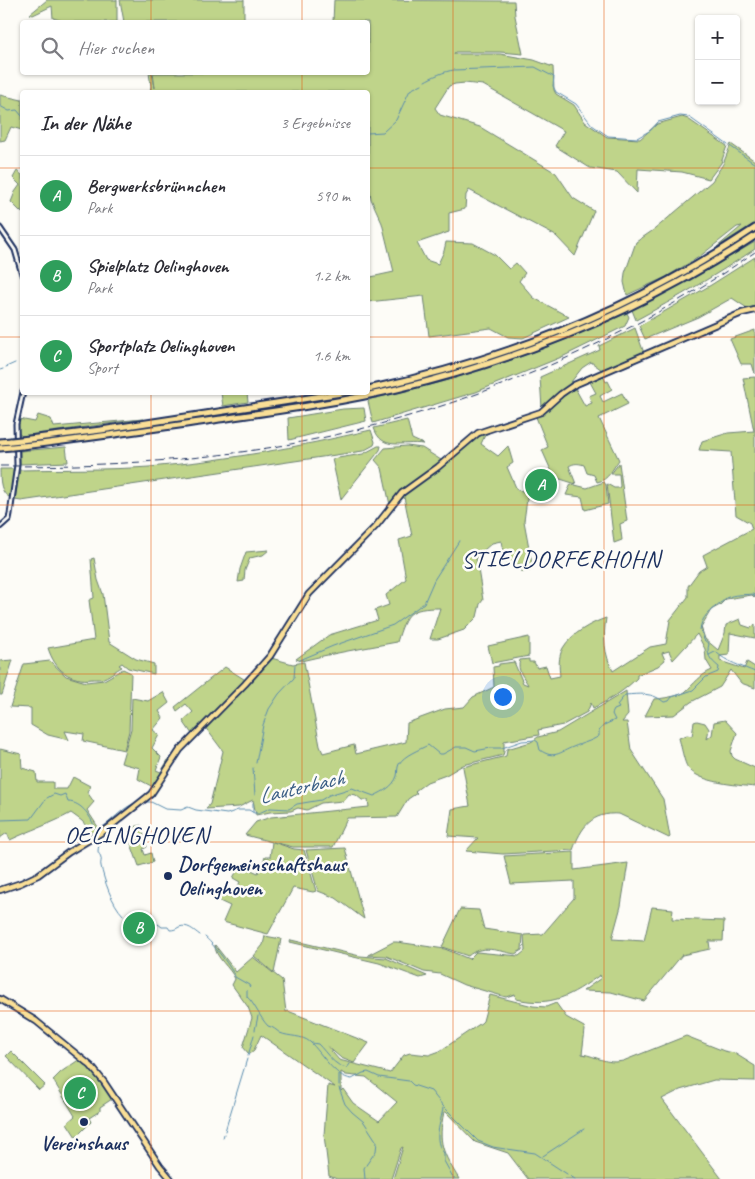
<!DOCTYPE html>
<html lang="de">
<meta charset="utf-8">
<style>
:root{--surface:#fff;--page:#f2f2f3;--text:#2b2b33;--muted:#7c7c81;--line:#e1e1e2;--accent:#0b8043}
body{margin:0;font-family:Caveat,sans-serif;background:var(--page);color:var(--text)}
.controls{position:absolute;right:15px;top:15px;display:grid;overflow:hidden;border-radius:5px;box-shadow:0 1px 4px #0004}
.controls button{width:45px;height:45px;display:grid;place-items:center;padding:0;border:0;border-bottom:1px solid var(--line);background:var(--surface);color:var(--text);font:25px sans-serif}
.you{position:absolute;left:502px;top:696px;width:18px;height:18px;margin:-12px;border:4px solid #fff;border-radius:50%;background:#1a73e8;box-shadow:0 0 0 8px #1a73e833}
.badge{display:grid;place-items:center;width:32px;height:32px;border-radius:50%;background:var(--accent);color:#fff;font-size:16px;font-weight:700}
.pin{position:absolute;translate:-50% -50%;border:2px solid #fff;box-shadow:0 1px 5px #0006}
.list{margin:0;padding:0;list-style:none}
h2{display:flex;justify-content:space-between;align-items:center;height:65px;margin:0;padding:0 20px;font-size:21px}
h2 small{font-size:16px;font-weight:400;color:var(--muted)}
.list li{display:grid;grid-template-columns:32px 1fr auto;gap:15px;align-items:center;box-sizing:border-box;height:80px;padding:0 20px;border-top:1px solid var(--line)}
.list b{display:block;font-size:19px;white-space:nowrap}
.list p{margin:0;font-size:16px;white-space:nowrap;color:var(--muted)}
.list em{font-size:16px;font-style:normal;color:var(--muted)}
.icon{flex:none;width:28px;height:28px;fill:none;stroke:currentColor;stroke-width:2;stroke-linecap:round;stroke-linejoin:round}
.map{position:relative;flex:none;width:755px;height:1179px;overflow:hidden}
.search{position:absolute;background:var(--surface);box-shadow:0 1px 4px #0004;left:20px;top:20px;width:350px;height:55px;display:flex;align-items:center;gap:12px;box-sizing:border-box;padding:0 18px;border-radius:5px;color:var(--muted);font-size:19px}
.panel{position:absolute;background:var(--surface);box-shadow:0 1px 4px #0004;left:20px;top:90px;width:350px;height:305px;border-radius:5px}
.map>svg:first-child{display:block}
.green{fill:#bfd48a;stroke:#6d8274;fill-rule:evenodd}
.lines{fill:none;stroke-linecap:round;stroke-linejoin:round}
.stream{stroke:#5a8caf;stroke-width:1}
.minor-casing{stroke:#1b2f5e;stroke-width:7}
.major-casing{stroke:#1b2f5e;stroke-width:8}
.highway-casing{stroke:#1b2f5e;stroke-width:9}
.minor{stroke:#fdfcf7;stroke-width:3}
.major{stroke:#fadf96;stroke-width:4.5}
.highway{stroke:#fadf96;stroke-width:5}
.rail{stroke:#1b2f5e;stroke-width:1;stroke-dasharray:8 4;stroke-linecap:butt}
.highway-bridge-casing{stroke:#1b2f5e;stroke-width:9;stroke-linecap:butt}
.highway-bridge{stroke:#fadf96;stroke-width:5}
.grid{fill:none;stroke:#e8590c;stroke-width:1;stroke-opacity:0.55}
.poi-dot{fill:#1b2f5e;stroke:#fdfcf7;stroke-width:2}
.labels{text-anchor:middle;stroke-width:5;stroke-linejoin:round;paint-order:stroke}
.poi-label{font-size:21px;font-weight:bold;fill:#1b2f5e;stroke:#fdfcf7;text-anchor:start}
.water-label{font-size:22px;font-style:italic;fill:#3a5e86;stroke:#fdfcf7}
.quarter-label{font-size:24px;letter-spacing:1px;fill:#1b2f5e;stroke:#fdfcf7}
</style>
<div class="map">
<svg width="755" height="1179" viewBox="0 0 755 1179">
<rect width="100%" height="100%" fill="#fdfcf7"/>
<filter id="ink" filterUnits="userSpaceOnUse"><feTurbulence type="fractalNoise" baseFrequency=".02" numOctaves="2"/><feDisplacementMap in="SourceGraphic" scale="10" xChannelSelector="R" yChannelSelector="G"/><feConvolveMatrix kernelMatrix="1 2 1 2 8 2 1 2 1" color-interpolation-filters="sRGB"/></filter>
<g filter="url(#ink)">
<!-- green -->
<g class="green">
<path d="M47 0H117V22H66L53 18 52 6 33 15 30 14Z"/>
<path d="M120 0H244V22H124Z"/>
<path d="M334 0 514 1 515 16 523 54 500 52H455L454 54H500L534 60 553 67 554 90 556 94 574 105 585 122 607 137 640 139 657 124 682 117 688 119 727 146 721 163 709 179 682 172 638 169 637 193 617 172 590 168 555 146 564 131 483 85 465 83 455 84 449 86 435 108 440 115 480 127 556 173 573 198 594 211 575 256 556 236 469 190 466 195 465 209 449 213V232L417 243 426 260 438 264 444 251 446 242 473 243 495 255 509 269 516 263 525 273 519 281 534 298 569 317 523 338 508 337 491 328 429 336 424 296 368 302V273L371 277 394 272 382 223 371 199 368 177V92H150L151 86 149 73H152L155 88 153 73 368 72V22H333Z"/>
<path d="M0 95 22 100V130L11 127 5 140 0 141Z"/>
<path d="M731 144 755 161V223L717 247 742 226 737 227 699 257 666 277 627 295 624 282 625 273 636 242 655 229 712 181 723 164Z"/>
<path d="M17 171 22 175V213L11 202 15 192 20 185 13 178Z"/>
<path d="M755 242V249C716 275 677 298 636 320L632 310 695 277Z"/>
<path d="M755 257V307L747 308 732 298 698 317 645 339 639 326 711 285Z"/>
<path d="M627 313 629 317 625 326 564 356 476 392 373 423 368 401 371 399C419 388 468 376 514 359 553 346 590 329 627 313Z"/>
<path d="M635 328 644 353 602 370 591 362 582 368 567 387 561 391 542 409 540 377 600 350 599 346Z"/>
<path d="M755 330V374L752 364H741L730 339Z"/>
<path d="M603 376 606 382 608 381 612 389 600 396 603 402 622 393 628 404 599 418 619 460C612 469 609 480 597 482L594 475 587 473 584 465C578 463 574 463 569 466L576 484 554 477 542 450 548 447 536 417C550 408 561 397 575 388L585 406 592 403 589 396 596 393 590 382Z"/>
<path d="M755 377V598L752 595 726 599 720 605 711 610 701 627 705 639 718 650 725 633 726 625 740 619 742 625 751 628 755 624V638L730 633 729 655 720 656V661L744 669 747 662 755 667V688L741 683 731 670 720 687 691 702 674 715 645 716 654 699C660 699 680 696 685 692 694 684 700 675 712 670L706 660 705 649 697 634 673 660 669 651 662 653 665 660 658 666 637 675V678C624 691 610 700 593 708L591 703 587 712 563 725 538 730 539 735 504 741V752L503 755 463 765 446 775 427 782 415 791 417 793 408 799 397 817 347 818 333 847H293L273 842 294 849 304 850 316 891 313 892 293 888 268 934 223 922 230 906 211 897 215 889 233 897 240 882 233 878 240 865 258 873 265 857H270L272 842 245 835 256 822 271 817 369 807 368 800H362L356 795 349 794 343 801 321 803 307 810 298 808 291 811 270 812 256 815 253 800 239 807 206 809 210 804 223 751 205 727 271 658 293 664 304 662 320 746 323 753 354 745 356 754 406 742 407 723 445 709 464 707 473 697 494 687 493 667 499 666V664L514 662 523 683 528 685C525 678 516 671 520 660L529 659V662H534L537 668 546 666 550 678 560 676C559 667 558 657 563 648 571 634 591 623 606 618 603 637 604 654 613 671L650 647 666 644 670 620 688 597V586L699 571 707 566 703 555 752 529 750 523 736 515 731 452 699 450 702 441 728 433 754 431 743 378Z"/>
<path d="M221 393H247L248 402 223 406Z"/>
<path d="M364 408 366 421 289 440 288 418 343 409Z"/>
<path d="M38 415 51 419 54 427 143 419 22 436 18 433 19 419 35 422Z"/>
<path d="M407 420 412 439 423 444C403 441 382 452 374 428Z"/>
<path d="M371 430 375 442 374 445 363 451 21 501 15 500 20 470C63 469 107 470 149 467 224 461 298 447 371 430Z"/>
<path d="M489 433 485 435 481 444 498 456 508 446 513 463 507 467 517 490 528 492 524 521 532 564 530 571 522 572 521 564 506 566 501 541 492 543 476 557 483 600 480 604 477 617 464 630 438 639H430L440 608C409 608 406 613 397 642 365 648 333 653 301 661L296 659 329 635 378 620 375 610 389 605 386 595 406 579 399 540 412 536 404 497 391 511 389 510 399 498 472 439Z"/>
<path d="M378 446H381L380 450 341 499 332 459 363 454Z"/>
<path d="M407 446 422 448 441 460 442 462 398 495 390 505 382 468 375 460 385 448Z"/>
<path d="M66 447 68 462 20 464V451Z"/>
<path d="M619 463 627 521 620 524 622 540 614 543 607 484 614 488H619L620 486 619 474H611Z"/>
<path d="M0 469H15L11 498C0 494 0 480 0 469Z"/>
<path d="M604 482 606 485 608 504 585 510 582 497 566 495 571 484 587 488Z"/>
<path d="M269 550 263 555 250 558 245 570 244 581 238 582 240 569 246 552Z"/>
<path d="M94 558 98 580 103 594 109 642 136 659 154 664V674L128 668 122 663 119 665 122 667C116 670 108 677 101 679 101 679 93 679 93 679 70 682 55 670 48 648L94 640 89 600 94 598 91 559Z"/>
<path d="M529 637V656L492 663 488 646Z"/>
<path d="M13 660 2 695H0V661Z"/>
<path d="M50 661 66 676 86 682 104 680 123 669 131 673 129 731 124 750 83 741 84 734 65 731 69 740 48 735 31 725V708L10 707 24 664Z"/>
<path d="M225 667 247 681 194 734H192L183 721 193 712 186 704 177 711 175 707Z"/>
<path d="M626 691 628 715 622 722H627L631 750 663 799 670 837 669 838 619 814C592 812 581 827 573 850L503 854 466 851 478 838 448 836 452 809 470 806 463 767 506 756 507 749 531 742 538 737 558 732Z"/>
<path d="M163 692 169 703 159 711 163 718 153 730 159 735 152 748 161 757 156 770 161 772 168 760 172 759 153 787 138 779 140 768 121 763 131 729 132 698 148 701Z"/>
<path d="M725 720 737 733 731 751 732 756 735 759 755 768V787C737 785 700 783 688 768 684 763 681 745 679 738L687 735 692 736 694 722 697 721 705 723 709 729 707 739 712 735 714 722Z"/>
<path d="M0 749 21 754 22 768 36 772 37 782H53V789H67L73 777 90 786 87 792 94 802 87 810 100 830 93 834 82 821 71 813C51 824 31 830 10 840L7 833 0 838Z"/>
<path d="M141 825 147 847 143 849 145 855 151 853 153 862 139 866 130 841 136 839 134 827Z"/>
<path d="M345 848 364 919 336 898 318 891 306 850Z"/>
<path d="M574 852V870L628 863 621 906 612 939 644 941 652 907 673 909 672 919 724 921 723 941H709L710 949 682 955 644 1001 611 992 583 991 601 978 600 975C570 996 553 1007 516 999L515 994 506 997 464 985 440 974 424 972 386 956 368 955 393 942H397L445 949 469 959 476 952 519 956 525 951 524 935 543 934 574 898V881L511 884 504 856Z"/>
<path d="M460 909 479 910 484 929 523 935 522 950 515 954C498 951 482 944 468 956L442 947Z"/>
<path d="M265 936 281 939 274 973 254 956 263 945Z"/>
<path d="M291 940 360 956 386 958 427 976 420 978 379 963 290 942Z"/>
<path d="M215 945 236 972 253 957 282 980 286 1012 288 1011 369 1043 354 1063 341 1058 327 1046 339 1060 390 1073 404 1055 410 1053 429 1055 440 1051 481 1023 483 1021 490 995 533 1006 546 1007 556 1003 566 1017 584 1027 585 1030 582 1054C597 1056 606 1065 623 1061L686 1036 724 1051 734 1053 755 1066V1081L714 1080 680 1090 662 1099 722 1179H528L508 1153 475 1142 446 1112H444C437 1143 443 1153 459 1179H393L403 1147 401 1148 391 1179H337L329 1176 324 1135 328 1085 335 1087 261 1035 254 1050 249 1054 243 1047 252 1018 248 1007 232 985 235 979C231 968 214 957 215 945ZM341 1072 346 1075 366 1077 397 1102 379 1121 353 1103 343 1089 341 1091Z"/>
<path d="M11 1051 45 1085 39 1090 6 1056Z"/>
<path d="M80 1059 95 1074 112 1099 100 1107V1111L89 1118 91 1122 76 1137 67 1123 75 1116 53 1080 61 1072Z"/>
</g>
<g class="lines">
<!-- stream -->
<g class="stream">
<path d="M425 81C432 77 445 71 454 70L535 67 554 77 553 86 556 92 576 104 592 125 608 136 637 138 651 130 658 122 680 116 689 117 728 145"/>
<path d="M0 106 9 111 17 110 22 116"/>
<path d="M368 133 383 132 396 120 410 90 422 84"/>
<path d="M730 146 755 164"/>
<path d="M6 367 15 363"/>
<path d="M0 370 3 369"/>
<path d="M717 653C725 661 743 667 755 672"/>
<path d="M709 655 715 652"/>
<path d="M300 660 333 646 393 625 424 603 434 580 459 541"/>
<path d="M256 763 263 725 269 709 279 694 294 678 295 665"/>
<path d="M253 768 255 795"/>
<path d="M47 798 54 794 60 796 65 794 68 802C82 802 92 818 96 831 112 823 121 807 138 802"/>
<path d="M144 802H151L165 809 181 810 188 807 196 810 227 814 238 810H249L254 813H259L270 808 289 809 297 804 321 800 329 795 352 788 374 796C384 791 393 787 397 776 398 772 397 768 399 764 404 755 419 750 428 745L439 754H443L456 747H466L475 751 491 748H502L522 741 535 740 538 742 540 750C554 760 560 752 573 747 582 743 590 742 599 736V731L604 725 615 720 612 714 614 710 619 708 617 705 625 695C640 694 652 692 664 702L669 701 672 697 693 690 706 677 718 672 719 667C710 660 706 654 709 644L704 640 702 632 700 630C701 617 711 610 720 603 723 602 724 599 726 598 734 594 744 595 753 594L755 597"/>
<path d="M253 803V812"/>
<path d="M0 820 31 819 45 800"/>
<path d="M100 839C100 842 98 848 98 851 98 854 101 855 101 858 102 860 100 863 101 866 104 880 112 904 123 915"/>
<path d="M125 921 139 920 154 925 158 924 162 927H168L170 930C174 930 176 929 179 927 188 924 193 930 200 935"/>
<path d="M205 937C211 941 234 971 235 977L249 985 250 987 247 990V997C253 1001 260 1018 268 1026 273 1027 276 1030 280 1033 289 1037 302 1035 310 1042 322 1053 334 1077 352 1079L363 1073 368 1072 379 1077 409 1081 413 1085 431 1091 443 1106 478 1141 493 1147 505 1149"/>
<path d="M255 1030 258 1016"/>
<path d="M312 1043 318 1044C327 1053 334 1066 347 1068L350 1064"/>
<path d="M248 1056 254 1035"/>
<path d="M339 1074V1085"/>
<path d="M339 1088 345 1104 352 1112 364 1122 377 1142 376 1151 364 1168 365 1179"/>
<path d="M443 1108C441 1123 432 1140 444 1153V1161L454 1179"/>
<path d="M225 1131 247 1059"/>
<path d="M223 1138 224 1134"/>
<path d="M507 1149 535 1153 567 1174"/>
<path d="M543 1156 584 1129"/>
<path d="M570 1176 575 1179"/>
</g>
<!-- minor casing -->
<g class="minor-casing">
<g id="minor">
<path d="M0 228 15 250 22 274"/>
<path d="M0 527 9 519 10 514 17 465 16 424 23 392"/>
</g>
</g>
<!-- major casing -->
<g class="major-casing">
<g id="major">
<path d="M0 890 21 883 38 875 69 852 107 829 151 794 180 750 245 684 270 656 309 594 376 526 402 493 438 467 478 433 541 412 561 394 574 385 742 313 755 310"/>
<path d="M0 999 36 1021 91 1066 104 1082 160 1166 171 1179"/>
</g>
</g>
<!-- highway casing -->
<g class="highway-casing">
<g id="highway">
<path d="M368 389C505 360 638 307 755 228"/>
<path d="M21 440 101 430 348 392"/>
<path d="M0 442 11 441"/>
<path d="M22 446C86 439 150 429 214 420 275 411 337 403 397 389 524 359 646 308 755 236"/>
<path d="M0 448 12 447"/>
</g>
</g>
<!-- minor -->
<use href="#minor" class="minor"/>
<!-- major -->
<use href="#major" class="major"/>
<!-- highway -->
<use href="#highway" class="highway"/>
<!-- rail -->
<path class="rail" d="M0 466C83 466 166 463 248 451 428 425 606 355 755 252"/>
<!-- highway-bridge casing -->
<g class="highway-bridge-casing">
<g id="highway-bridge">
<path d="M11 441 21 440"/>
<path d="M12 447 22 446"/>
</g>
</g>
<!-- highway-bridge -->
<use href="#highway-bridge" class="highway-bridge"/>
</g>
</g>
<!-- grid -->
<path class="grid" d="M151 0V22M302 0V22M453 0V1179M604 0V1179M151 72V92M302 72V92M0 168H22M368 168H755M0 337H22M368 337H755M151 392V1179M302 392V1179M0 505H755M0 674H755M0 842H755M0 1011H755"/>
<!-- markers -->
<g class="poi-dot">
<circle cx="168" cy="876" r="5"/>
<circle cx="84" cy="1122" r="5"/>
</g>
<g class="labels">
<!-- poi labels -->
<g class="poi-label">
<text x="178" y="871">Dorfgemeinschaftshaus<tspan x="178" dy="24">Oelinghoven</tspan></text>
<text x="84" y="1150" text-anchor="middle">Vereinshaus</text>
</g>
<!-- water labels -->
<g class="water-label">
<text transform="translate(301 786) rotate(-13)" y="8">Lauterbach</text>
</g>
<!-- quarter labels -->
<g class="quarter-label">
<text x="561" y="567">STIELDORFERHOHN</text>
<text x="137" y="843">OELINGHOVEN</text>
</g>
</g>
</svg>
<div class="controls">
<button>+</button>
<button>−</button>
</div>
<div class="you"></div>
<div class="pin badge" style="left:541px;top:485px;background:#2e9e5b">A</div>
<div class="pin badge" style="left:139px;top:928px;background:#2e9e5b">B</div>
<div class="pin badge" style="left:80px;top:1093px;background:#2e9e5b">C</div>
<div class="search"><svg class="icon" aria-label="search" viewBox="0 0 24 24"><circle cx="10" cy="10" r="6"/><path d="M15 15l6 6"/></svg>Hier suchen</div>
<section class="panel">
<h2>In der Nähe<small>3 Ergebnisse</small></h2>
<ul class="list">
<li><span class="badge" style="background:#2e9e5b">A</span><div><b>Bergwerksbrünnchen</b><p>Park</p></div><em>590 m</em></li>
<li><span class="badge" style="background:#2e9e5b">B</span><div><b>Spielplatz Oelinghoven</b><p>Park</p></div><em>1.2 km</em></li>
<li><span class="badge" style="background:#2e9e5b">C</span><div><b>Sportplatz Oelinghoven</b><p>Sport</p></div><em>1.6 km</em></li>
</ul>
</section>
</div>
